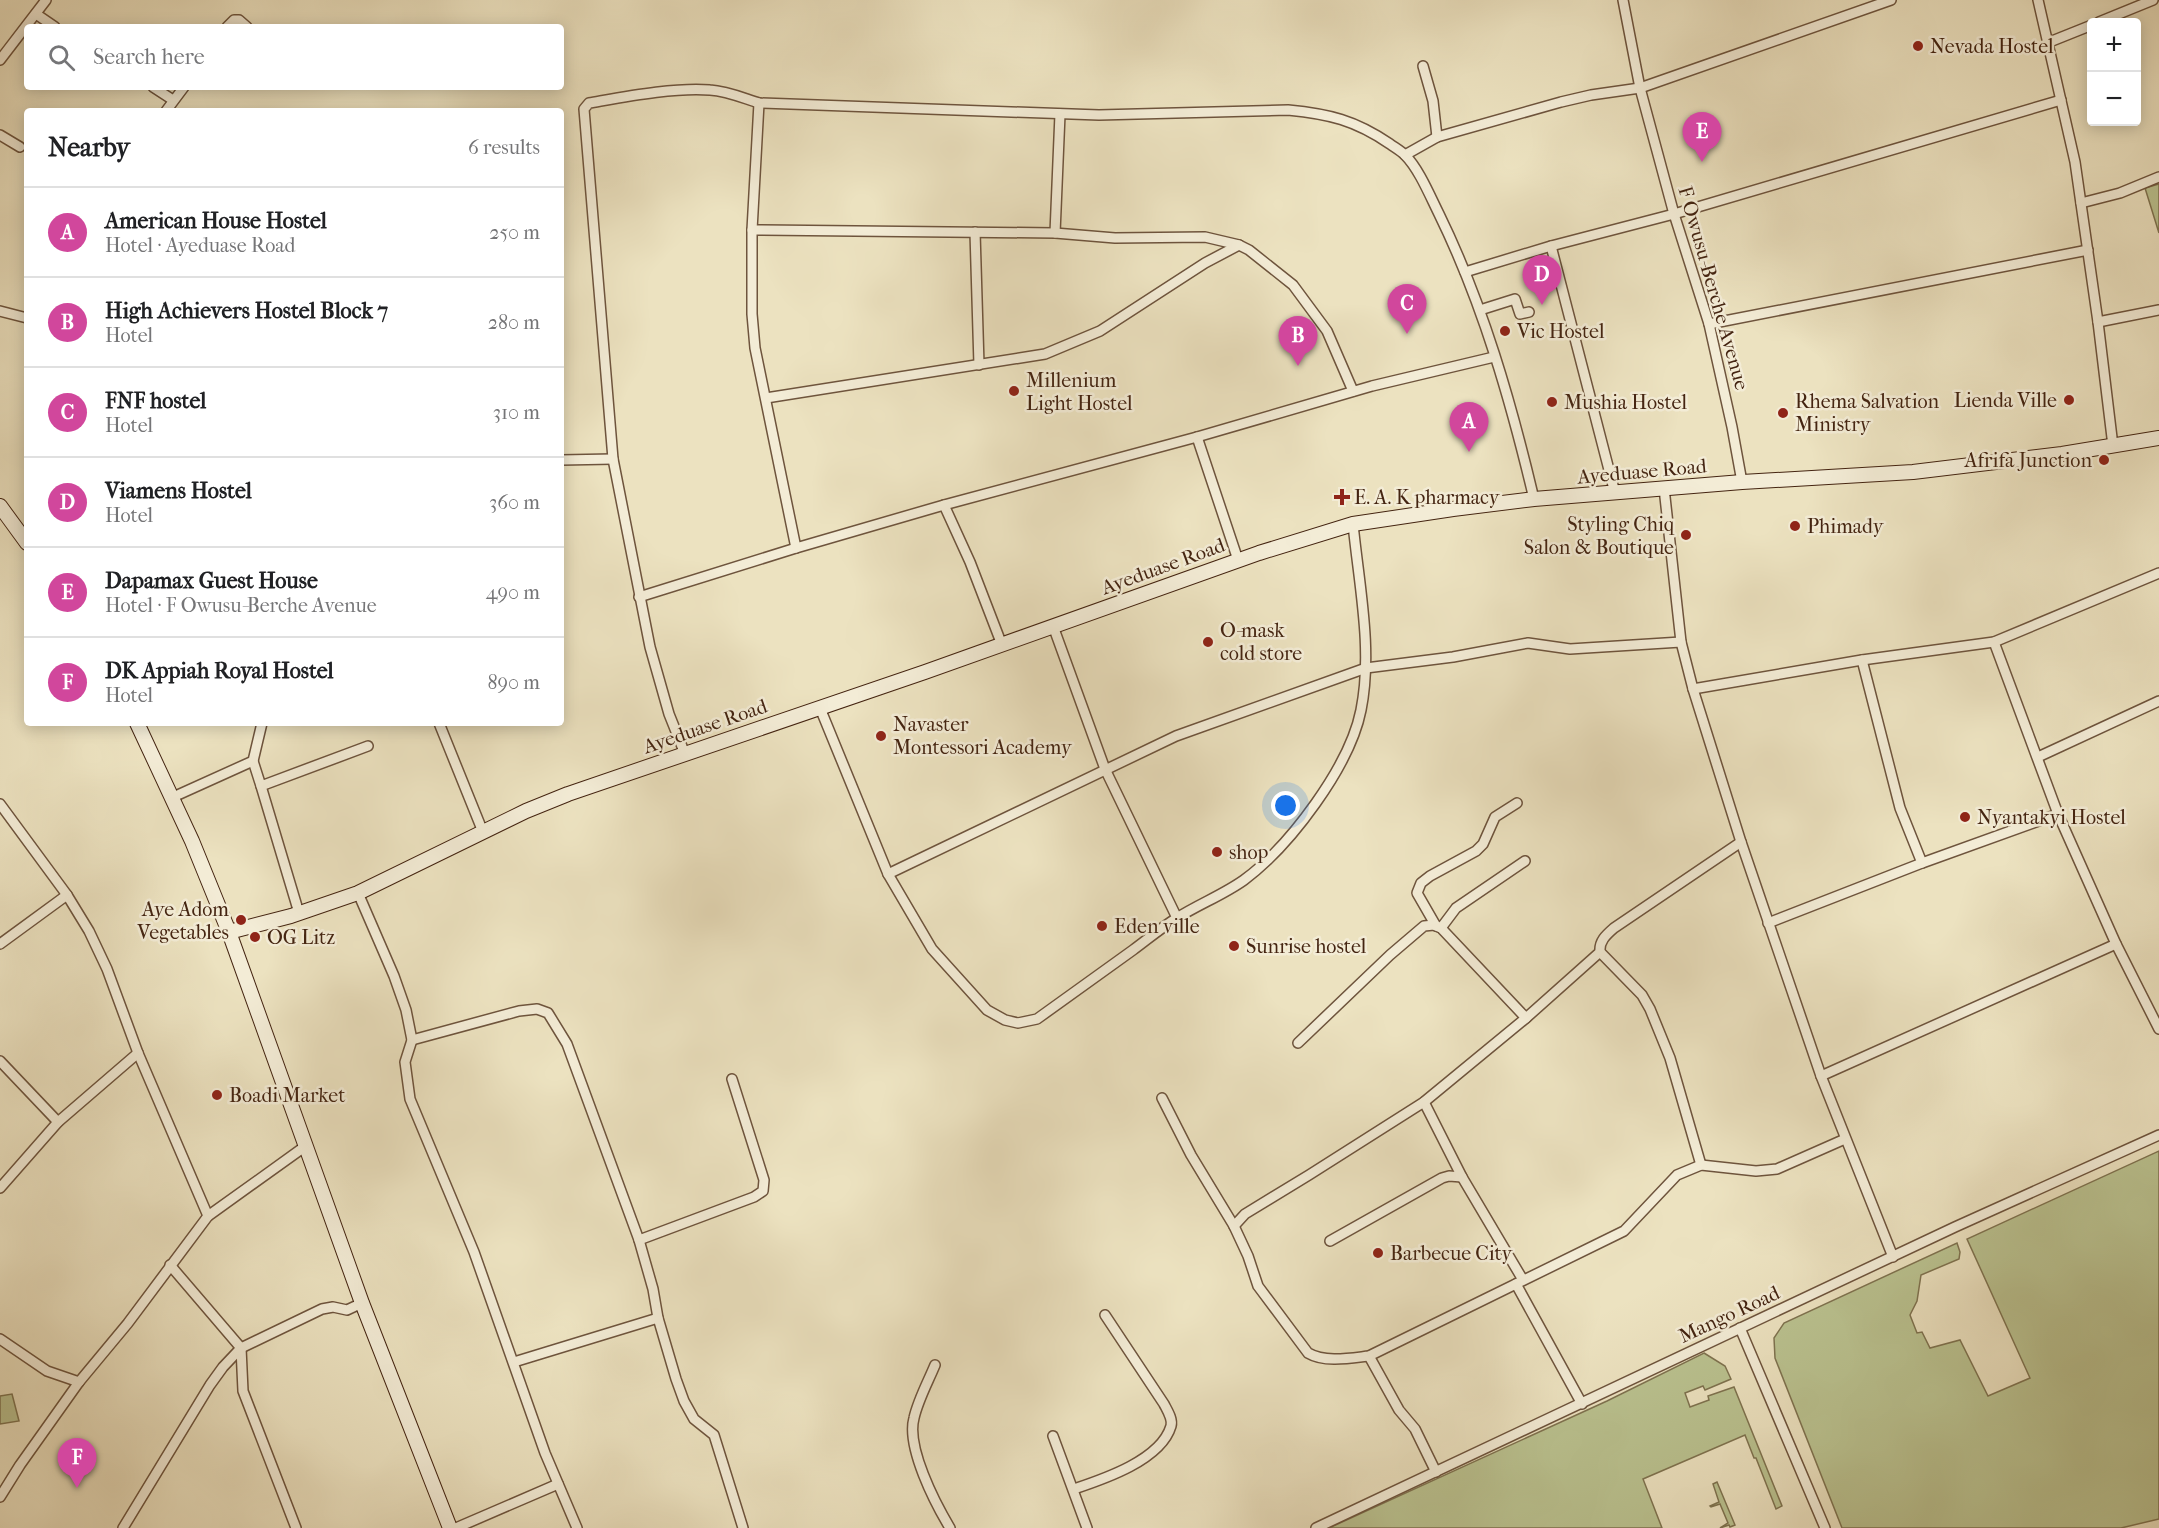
<!DOCTYPE html>
<meta charset="utf-8">
<style>
:root{--surface:#fff;--page:#f6f6f6;--text:#202124;--muted:#757577;--line:#e0e0e0;--accent:#b45309}
body{margin:0;font-family:"IM FELL French Canon",serif;background:var(--page);color:var(--text)}
.controls{position:absolute;right:18px;top:18px;display:grid;overflow:hidden;border-radius:6px;box-shadow:0 3px 15px #0003}
.controls button{width:54px;height:54px;display:grid;place-items:center;padding:0;border:0;border-bottom:2px solid var(--line);background:var(--surface);color:var(--text);font:30px sans-serif}
.you{position:absolute;left:1286px;top:806px;width:21px;height:21px;margin:-15px;border:4px solid #fff;border-radius:50%;background:#1a73e8;box-shadow:0 0 0 9px #1a73e833}
.badge{display:grid;place-items:center;width:39px;height:39px;border-radius:50%;background:var(--accent);color:#fff;font-size:20px;font-weight:700}
.pin{position:absolute;translate:-50% -50px;filter:drop-shadow(0 2px 3px #0008)}
.pin::after{content:'';position:absolute;top:32px;width:21px;height:18px;background:inherit;clip-path:polygon(0 0,100% 0,50% 100%)}
.list{margin:0;padding:0;list-style:none}
h2{display:flex;justify-content:space-between;align-items:center;height:78px;margin:0;padding:0 24px;font-size:26px}
h2 small{font-size:20px;font-weight:400;color:var(--muted)}
.list li{display:grid;grid-template-columns:39px 1fr auto;gap:18px;align-items:center;box-sizing:border-box;height:90px;padding:0 24px;border-top:2px solid var(--line)}
.list b{display:block;font-size:22px;white-space:nowrap}
.list p{margin:0;font-size:20px;white-space:nowrap;color:var(--muted)}
.list em{font-size:20px;font-style:normal;color:var(--muted)}
.icon{flex:none;width:33px;height:33px;fill:none;stroke:currentColor;stroke-width:2;stroke-linecap:round;stroke-linejoin:round}
.map{position:relative;flex:none;width:2159px;height:1528px;overflow:hidden}
.search{position:absolute;background:var(--surface);box-shadow:0 3px 15px #0003;left:24px;top:24px;width:540px;height:66px;display:flex;align-items:center;gap:15px;box-sizing:border-box;padding:0 21px;border-radius:6px;color:var(--muted);font-size:22px}
.panel{position:absolute;background:var(--surface);box-shadow:0 3px 15px #0003;left:24px;top:108px;width:540px;height:618px;border-radius:6px}
.map>svg:first-child{display:block}
.green{fill:#bac290;stroke:#7f7350;stroke-width:1.5}
.lines{fill:none;stroke-linecap:round;stroke-linejoin:round}
.street-casing{stroke:#6e543d;stroke-width:12}
.secondary-casing{stroke:#442411;stroke-width:16}
.street{stroke:#f3ecd6;stroke-width:9}
.secondary{stroke:#f3ecd6;stroke-width:14}
.poi-dot{fill:#8f2418;stroke:#f3ecd6;stroke-width:2}
.labels{text-anchor:middle;stroke-width:5;stroke-linejoin:round;paint-order:stroke}
.poi-label{font-size:20px;fill:#442411;stroke:#f3ecd6;text-anchor:start}
.street-label{font-size:20px;fill:#442411;stroke:#f3ecd6}
</style>
<div class="map">
<svg width="2159" height="1528" viewBox="0 0 2159 1528">
<rect width="100%" height="100%" fill="#ece2c0"/>
<filter id="stains"><feTurbulence type="fractalNoise" baseFrequency=".00333" numOctaves="4"/><feColorMatrix values="0 0 0 0 .2 0 0 0 0 .09 0 0 0 0 .02 0 0 0 .5 -.17"/></filter>
<radialGradient id="worn" r=".72"><stop offset=".6" stop-color="#630" stop-opacity="0"/><stop offset="1" stop-color="#630" stop-opacity=".3"/></radialGradient>
<!-- green -->
<g class="green">
<path d="M2159 184V233L2145 188Z"/>
<path d="M2159 1151V1519L2121 1528H1842L1775 1358 1774 1338 1784 1323 1957 1243 1960 1252 1959 1259 1921 1275 1917 1301 1910 1315 1917 1333 1922 1332 1930 1348 1960 1340 1988 1396 2030 1378 1967 1239Z"/>
<path d="M1704 1353 1725 1366 1731 1379 1705 1390 1703 1386 1685 1393 1690 1407 1709 1400 1708 1396 1734 1387 1782 1506 1776 1509 1756 1458H1754L1745 1435 1643 1479 1662 1528H1329L1607 1401Z"/>
<path d="M12 1394 19 1421 0 1424V1396Z"/>
<path d="M1717 1482 1735 1525 1730 1527 1729 1525 1720 1528 1728 1523 1720 1504 1711 1507 1710 1506 1719 1502 1713 1484Z"/>
</g>
<g class="lines">
<!-- street casing -->
<g class="street-casing">
<g id="street">
<path d="M1623 0 1640 88 1674 214 1709 324 1732 427 1742 482"/>
<path d="M2038 0 2075 162 2098 322 2113 446"/>
<path d="M36 14 55 27"/>
<path d="M2099 22 2153 0"/>
<path d="M227 27 234 20H239L247 27"/>
<path d="M2047 43 2092 25"/>
<path d="M0 60 46 0"/>
<path d="M1423 66 1433 101 1437 137"/>
<path d="M153 87 173 100"/>
<path d="M759 103 752 230V314L755 348 796 548"/>
<path d="M166 111 184 87"/>
<path d="M0 135 20 147"/>
<path d="M1405 155 1437 137 1561 102 1591 95 1640 88 1891 0"/>
<path d="M2081 203 2120 193 2159 177"/>
<path d="M752 230 1055 233 1115 238 1205 237 1239 245 1249 250 1293 285 1327 331 1353 391"/>
<path d="M975 232 979 365"/>
<path d="M1055 233 1060 114"/>
<path d="M1551 246 1615 493"/>
<path d="M1465 272 1551 246 1674 214 2061 100"/>
<path d="M1480 310 1515 299 1520 314 1529 312"/>
<path d="M0 311 27 318"/>
<path d="M2098 322 2159 310"/>
<path d="M1709 324 2088 250"/>
<path d="M766 398 1045 354 1100 331 1205 263 1239 245"/>
<path d="M1197 437 1238 560"/>
<path d="M561 460 613 459"/>
<path d="M1664 488 1681 642 1693 689 1741 842 1821 1076 1893 1257"/>
<path d="M944 505 970 562 1002 645"/>
<path d="M639 597 796 548 944 505 1197 437 1372 386 1494 357"/>
<path d="M1053 626 1105 769 1177 918"/>
<path d="M1994 642 2058 814 2116 944 2159 1029"/>
<path d="M1862 660 1900 808 1922 863"/>
<path d="M1693 689 1862 660 1994 642 2159 573"/>
<path d="M820 708 888 874 932 949 987 1010 1005 1020 1018 1023 1037 1019C1069 996 1101 973 1133 950 1148 939 1162 927 1177 918 1199 904 1223 895 1244 880 1290 846 1350 766 1361 710 1373 650 1359 585 1353 524"/>
<path d="M439 723 483 832"/>
<path d="M685 754 669 714 650 647 613 459 584 109 589 103C624 97 675 87 710 90 727 91 743 98 759 103L1099 115 1288 110C1329 114 1355 120 1390 144 1394 147 1401 151 1405 155 1419 169 1430 196 1439 214 1483 304 1511 402 1534 499"/>
<path d="M2038 757 2159 701"/>
<path d="M253 761 261 786 368 746"/>
<path d="M261 786 299 913"/>
<path d="M171 798 253 761 262 723"/>
<path d="M0 804 67 895 89 931 107 969 138 1053 208 1216"/>
<path d="M888 874 1176 736 1366 668 1453 657 1528 643 1570 649 1681 642"/>
<path d="M358 893 394 976 406 1010 412 1040 405 1062 410 1099 474 1252 545 1453 577 1528"/>
<path d="M1768 923 1922 863 2058 814"/>
<path d="M1436 926 1417 893 1421 883 1430 876 1476 851 1483 844 1495 817 1517 803"/>
<path d="M1441 928 1456 908 1525 861"/>
<path d="M0 944 67 895"/>
<path d="M1600 952 1642 995 1650 1009 1670 1058 1701 1165"/>
<path d="M412 1040 519 1011 537 1009 548 1013 567 1044 639 1240 653 1289 658 1318 676 1379 684 1401 694 1419 714 1435 743 1528"/>
<path d="M1298 1043 1390 955 1424 926 1434 925 1441 928 1526 1018"/>
<path d="M0 1061 58 1122"/>
<path d="M1821 1076 2116 944"/>
<path d="M1162 1098 1191 1155 1234 1226 1248 1256 1258 1286 1308 1353C1325 1363 1351 1358 1369 1356L1624 1231 1677 1175 1701 1165 1756 1171 1777 1169 1845 1139"/>
<path d="M1424 1102 1462 1177 1523 1280"/>
<path d="M0 1188 58 1122 138 1053"/>
<path d="M1234 1226 1245 1214 1309 1175 1424 1102 1526 1018 1600 952C1599 941 1606 935 1614 928L1741 842"/>
<path d="M639 1240 754 1197 763 1191 764 1180 732 1079"/>
<path d="M1330 1241 1442 1178 1449 1176 1462 1177"/>
<path d="M170 1265 241 1348 243 1391 296 1528"/>
<path d="M1516 1284 1582 1404"/>
<path d="M1740 1328 1825 1528"/>
<path d="M0 1339 47 1371 79 1382"/>
<path d="M1369 1356 1399 1410 1415 1429 1436 1472"/>
<path d="M514 1362 658 1318"/>
<path d="M935 1365C928 1382 918 1400 914 1418 906 1447 935 1503 950 1528"/>
<path d="M1053 1436 1087 1528"/>
<path d="M1074 1489C1104 1479 1161 1460 1171 1426 1173 1419 1167 1410 1164 1404L1105 1315"/>
<path d="M0 1497 20 1465 79 1382 128 1323 208 1216 307 1145"/>
<path d="M123 1528 210 1385 223 1367 241 1348 322 1309 333 1307 347 1310 362 1303"/>
<path d="M456 1528 558 1484"/>
<path d="M1316 1528 1955 1227 2159 1135"/>
</g>
</g>
<!-- secondary casing -->
<g class="secondary-casing">
<g id="secondary">
<path d="M0 506 27 543"/>
<path d="M137 723 192 841 229 932 362 1303 450 1528"/>
<path d="M229 932 291 916 358 893 526 811 568 794 925 672 1259 553 1353 524 1453 509 1534 499 1742 482 1913 472 2062 454 2159 438"/>
</g>
</g>
<!-- street -->
<use href="#street" class="street"/>
<!-- secondary -->
<use href="#secondary" class="secondary"/>
</g>
<!-- markers -->
<g class="poi-dot">
<circle cx="1918" cy="46" r="6"/>
<circle cx="1505" cy="331" r="6"/>
<circle cx="1014" cy="391" r="6"/>
<circle cx="2069" cy="400" r="6"/>
<circle cx="1552" cy="402" r="6"/>
<circle cx="1783" cy="413" r="6"/>
<circle cx="2104" cy="460" r="6"/>
<path d="M1339 488h6v6h6v6h-6v6h-6v-6h-6v-6h6z"/>
<circle cx="1795" cy="526" r="6"/>
<circle cx="1686" cy="535" r="6"/>
<circle cx="1208" cy="642" r="6"/>
<circle cx="881" cy="736" r="6"/>
<circle cx="1965" cy="817" r="6"/>
<circle cx="1217" cy="852" r="6"/>
<circle cx="241" cy="920" r="6"/>
<circle cx="1102" cy="926" r="6"/>
<circle cx="255" cy="937" r="6"/>
<circle cx="1234" cy="946" r="6"/>
<circle cx="217" cy="1095" r="6"/>
<circle cx="1378" cy="1253" r="6"/>
</g>
<g class="labels">
<!-- poi labels -->
<g class="poi-label">
<text x="1930" y="53">Nevada Hostel</text>
<text x="1517" y="338">Vic Hostel</text>
<text x="1026" y="387">Millenium<tspan x="1026" dy="23">Light Hostel</tspan></text>
<text x="2057" y="407" text-anchor="end">Lienda Ville</text>
<text x="1795" y="408">Rhema Salvation<tspan x="1795" dy="23">Ministry</tspan></text>
<text x="1564" y="409">Mushia Hostel</text>
<text x="2092" y="467" text-anchor="end">Afrifa Junction</text>
<text x="1354" y="504">E. A. K pharmacy</text>
<text x="1674" y="531" text-anchor="end">Styling Chiq<tspan x="1674" dy="23">Salon &amp; Boutique</tspan></text>
<text x="1807" y="533">Phimady</text>
<text x="1220" y="637">O-mask<tspan x="1220" dy="23">cold store</tspan></text>
<text x="893" y="731">Navaster<tspan x="893" dy="23">Montessori Academy</tspan></text>
<text x="1977" y="824">Nyantakyi Hostel</text>
<text x="1229" y="859">shop</text>
<text x="229" y="916" text-anchor="end">Aye Adom<tspan x="229" dy="23">Vegetables</tspan></text>
<text x="1114" y="933">Eden ville</text>
<text x="267" y="944">OG Litz</text>
<text x="1246" y="953">Sunrise hostel</text>
<text x="229" y="1102">Boadi Market</text>
<text x="1390" y="1260">Barbecue City</text>
</g>
<!-- street labels -->
<g class="street-label">
<text transform="translate(1714 288) rotate(74)" y="7">F Owusu-Berche Avenue</text>
<text transform="translate(1642 471) rotate(-5)" y="7">Ayeduase Road</text>
<text transform="translate(1163 566) rotate(-20)" y="7">Ayeduase Road</text>
<text transform="translate(705 726) rotate(-19)" y="7">Ayeduase Road</text>
<text transform="translate(1729 1314) rotate(-25)" y="7">Mango Road</text>
</g>
</g>
<rect width="100%" height="100%" filter="url(#stains)"/>
<rect width="100%" height="100%" fill="url(#worn)"/>
</svg>
<div class="controls">
<button>+</button>
<button>−</button>
</div>
<div class="you"></div>
<div class="pin badge" style="left:1469px;top:452px;background:#d1479c">A</div>
<div class="pin badge" style="left:1298px;top:366px;background:#d1479c">B</div>
<div class="pin badge" style="left:1407px;top:334px;background:#d1479c">C</div>
<div class="pin badge" style="left:1542px;top:305px;background:#d1479c">D</div>
<div class="pin badge" style="left:1702px;top:162px;background:#d1479c">E</div>
<div class="pin badge" style="left:77px;top:1488px;background:#d1479c">F</div>
<div class="search"><svg class="icon" aria-label="search" viewBox="0 0 24 24"><circle cx="10" cy="10" r="6"/><path d="M15 15l6 6"/></svg>Search here</div>
<section class="panel">
<h2>Nearby<small>6 results</small></h2>
<ul class="list">
<li><span class="badge" style="background:#d1479c">A</span><div><b>American House Hostel</b><p>Hotel · Ayeduase Road</p></div><em>250 m</em></li>
<li><span class="badge" style="background:#d1479c">B</span><div><b>High Achievers Hostel Block 7</b><p>Hotel</p></div><em>280 m</em></li>
<li><span class="badge" style="background:#d1479c">C</span><div><b>FNF hostel</b><p>Hotel</p></div><em>310 m</em></li>
<li><span class="badge" style="background:#d1479c">D</span><div><b>Viamens Hostel</b><p>Hotel</p></div><em>360 m</em></li>
<li><span class="badge" style="background:#d1479c">E</span><div><b>Dapamax Guest House</b><p>Hotel · F Owusu-Berche Avenue</p></div><em>490 m</em></li>
<li><span class="badge" style="background:#d1479c">F</span><div><b>DK Appiah Royal Hostel</b><p>Hotel</p></div><em>890 m</em></li>
</ul>
</section>
</div>
